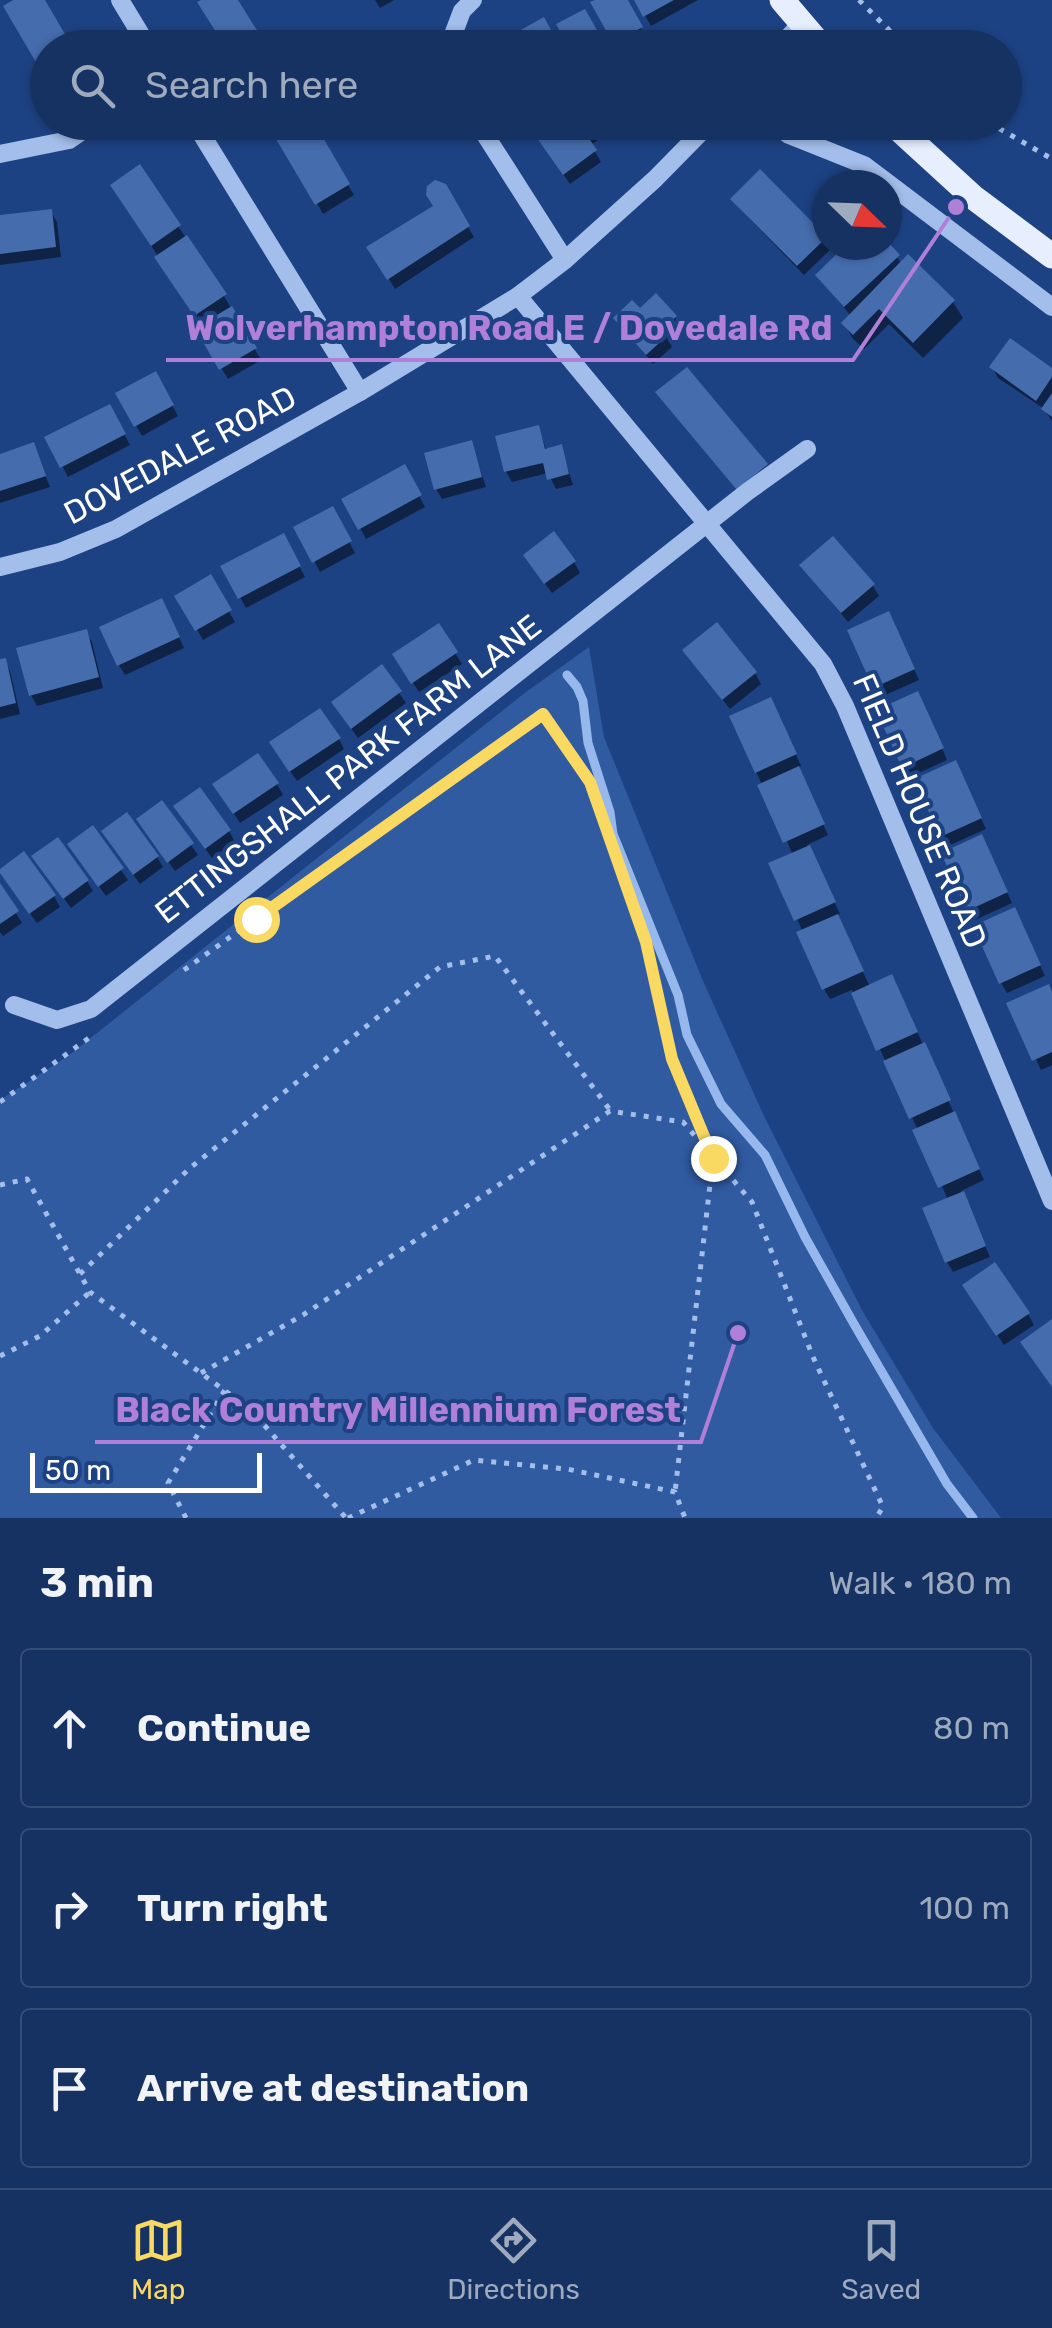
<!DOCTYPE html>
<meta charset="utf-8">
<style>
:root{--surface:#163262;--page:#233e6b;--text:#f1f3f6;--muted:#9eaabe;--line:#354d77;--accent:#fad962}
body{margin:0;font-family:Rubik,sans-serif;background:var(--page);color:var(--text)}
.compass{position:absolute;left:812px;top:170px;width:90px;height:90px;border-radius:50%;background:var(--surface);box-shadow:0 2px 8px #0004;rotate:113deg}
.scale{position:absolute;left:30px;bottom:25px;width:232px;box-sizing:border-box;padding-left:10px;border:5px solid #fff;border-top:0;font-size:28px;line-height:35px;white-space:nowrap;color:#fff;-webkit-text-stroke:8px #1d4283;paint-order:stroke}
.stop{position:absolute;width:30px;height:30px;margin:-22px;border:8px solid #fad962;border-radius:50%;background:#fff}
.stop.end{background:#fad962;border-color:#fff;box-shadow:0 2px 10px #0008}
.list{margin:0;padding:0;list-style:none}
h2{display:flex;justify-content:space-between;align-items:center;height:130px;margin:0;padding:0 40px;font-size:42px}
h2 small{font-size:32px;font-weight:400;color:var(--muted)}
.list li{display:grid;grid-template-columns:65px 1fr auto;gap:30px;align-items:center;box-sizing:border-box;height:160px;margin:0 20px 20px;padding:0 20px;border:2px solid var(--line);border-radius:10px}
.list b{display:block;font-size:38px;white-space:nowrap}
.list em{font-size:32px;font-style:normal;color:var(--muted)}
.icon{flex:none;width:55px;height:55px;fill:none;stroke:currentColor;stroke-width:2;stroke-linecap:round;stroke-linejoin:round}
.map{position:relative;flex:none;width:1052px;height:1518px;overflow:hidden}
.search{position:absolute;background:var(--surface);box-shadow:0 2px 8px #0004;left:30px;right:30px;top:30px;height:110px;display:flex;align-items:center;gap:25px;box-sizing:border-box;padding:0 35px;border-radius:55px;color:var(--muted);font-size:38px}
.sheet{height:670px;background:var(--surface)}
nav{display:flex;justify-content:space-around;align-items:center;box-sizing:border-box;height:140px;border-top:2px solid var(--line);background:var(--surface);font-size:28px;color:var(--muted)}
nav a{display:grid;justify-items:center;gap:5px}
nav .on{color:var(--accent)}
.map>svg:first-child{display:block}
.green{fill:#305ba1}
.shadow{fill:#0007}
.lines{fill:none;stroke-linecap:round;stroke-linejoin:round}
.stream{stroke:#96b8ec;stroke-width:9}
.building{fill:#456cac}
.path{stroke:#a3beea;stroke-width:5;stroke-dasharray:5 8;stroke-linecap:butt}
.minor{stroke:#a3beea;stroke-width:18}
.major{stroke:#e7eefe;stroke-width:25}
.route{stroke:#fad962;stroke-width:12}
.labels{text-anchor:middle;stroke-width:8;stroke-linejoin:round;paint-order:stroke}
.street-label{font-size:32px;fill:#fff;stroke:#1d4283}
.leader{fill:none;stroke:#b080d9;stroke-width:4}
.callout-dot{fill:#b080d9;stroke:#1d4283;stroke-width:4}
.callout-label{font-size:35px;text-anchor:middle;font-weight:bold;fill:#b080d9;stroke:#1d4283;stroke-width:8;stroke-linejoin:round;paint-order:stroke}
</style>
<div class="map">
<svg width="1052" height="1518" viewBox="0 0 1052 1518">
<rect width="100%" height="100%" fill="#1d4283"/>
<!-- green -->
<path class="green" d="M589 647 604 737 703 981 764 1116 863 1312 933 1428 1001 1518H0V1100L68 1056 526 692Z"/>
<!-- shadow -->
<g class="shadow">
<path d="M375 0H394L380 8Z"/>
<path d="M600 0H625L646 38 630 48H618L594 3Z"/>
<path d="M636 0H698L651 26Z"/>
<path d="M272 122H311L354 195 323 214Z"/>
<path d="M547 122H614L616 127 591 145 601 162 570 184 541 142Z"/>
<path d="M139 167 224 296 261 360 228 379 198 329 203 326 119 196Z"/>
<path d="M444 186 474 237 395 289 370 248 437 207Z"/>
<path d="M734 199 825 239 831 249 804 275 740 209Z"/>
<path d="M51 212 57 222 61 257 0 265V218Z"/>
<path d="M850 245H887L902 264 908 258 953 302 963 318 923 358 889 324 864 349 853 339 844 323 851 316 818 276Z"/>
<path d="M639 312 675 317 681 328 668 339 672 347 653 364 616 318Z"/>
<path d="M992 367 1052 371V421L1043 408 998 378Z"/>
<path d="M155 374 178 416 142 436 118 394Z"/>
<path d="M109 407 130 445 68 477 48 438Z"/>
<path d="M538 428 547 451 561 447 573 485 556 489 548 473 512 482 506 472Z"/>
<path d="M471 443 486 487 442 499 436 489Z"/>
<path d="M33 445 50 487 0 503V456Z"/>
<path d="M404 468 425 507 366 539 345 500Z"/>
<path d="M332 509 355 553 320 572 297 528Z"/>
<path d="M283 536 305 577 246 608 224 567Z"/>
<path d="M574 562 580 573 552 593 532 566Z"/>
<path d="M802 566 873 586 879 596 848 622Z"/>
<path d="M210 578 235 622 203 640 178 596Z"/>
<path d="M167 612 184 648 125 675 119 665Z"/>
<path d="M894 625 919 680 881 697 851 632Z"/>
<path d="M438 626 462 664 419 692 401 665Z"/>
<path d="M85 632 92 642 103 688 37 706 31 695Z"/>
<path d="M4 660 10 671 20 714 0 719V661Z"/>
<path d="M692 661 755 673 761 684 730 709Z"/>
<path d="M382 668 406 703 358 738 340 713Z"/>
<path d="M923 704 947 760 910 777 904 766Z"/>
<path d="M776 710 801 766 797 768 828 835 807 845 840 914 836 915 870 987H897L984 1180 961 1191 990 1257 953 1272 947 1262 948 1200 918 1130 852 990 830 999 824 989 803 932 772 865 793 855 732 717Z"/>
<path d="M339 739 344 749 297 781 278 754Z"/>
<path d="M961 774 986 829 948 846 942 836Z"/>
<path d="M277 784 283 795 240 823 222 795Z"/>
<path d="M162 804 198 855 175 871 145 830Z"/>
<path d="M182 817 229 831 235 842 212 858Z"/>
<path d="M92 829 128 880 106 896 76 855Z"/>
<path d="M110 843 157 857 163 867 140 884Z"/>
<path d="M987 848 1012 903 975 920 969 910Z"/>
<path d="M41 867 87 881 93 891 71 908Z"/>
<path d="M7 882 54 896 60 907 37 923Z"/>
<path d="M0 888 22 923 3 936 0 932Z"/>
<path d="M1020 921 1045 976 1007 993 1001 983Z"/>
<path d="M1052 995V1065L1041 1070 1010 1004Z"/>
<path d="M971 1296 1028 1314 1034 1325 1004 1345Z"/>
</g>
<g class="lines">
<!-- stream -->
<path class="stream" d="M567 675 577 687 583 701 588 743 610 812 613 834 678 995 687 1035 721 1104 765 1155 805 1237 854 1324 947 1484 973 1518"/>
</g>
<!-- building -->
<g class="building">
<path d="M13 0H45L73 48H48V67L41 71 3 6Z"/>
<path d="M201 0H238L263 40 250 48H226L197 2Z"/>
<path d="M595 0H628L643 27 613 43 590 2Z"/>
<path d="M634 0H674L643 17Z"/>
<path d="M585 9 606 46 604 48H569L556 24Z"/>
<path d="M544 17 561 48H528L519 31Z"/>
<path d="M512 34 520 48H490Z"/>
<path d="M304 122H314L350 184 315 205 276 139Z"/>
<path d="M543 122H602L586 134 597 150 563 175 532 131Z"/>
<path d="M140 164 181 225 151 246 110 185Z"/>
<path d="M760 169 827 237 797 266 730 199Z"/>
<path d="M435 180 446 184 470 226 387 280 366 247 433 206 426 195 427 186Z"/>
<path d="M52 209 56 247 0 254V215Z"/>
<path d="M187 235 227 294 194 316 154 257Z"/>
<path d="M887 241 900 255 844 307 815 275 846 245H887Z"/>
<path d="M908 254 955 300 913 343 879 309 853 335 841 323Z"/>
<path d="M656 293 677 316 662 329 668 335 646 355 613 318 632 300 640 308Z"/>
<path d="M232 306 257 348 219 370 195 328Z"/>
<path d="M1010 338 1052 368V377L1036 401 989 367Z"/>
<path d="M687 367 768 464 737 490 655 392Z"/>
<path d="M156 371 174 405 134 427 115 393Z"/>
<path d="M1052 393V417L1041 409Z"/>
<path d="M110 404 126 434 60 468 44 437Z"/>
<path d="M539 425 545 449 562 444 569 474 547 480 543 463 504 472 495 436Z"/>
<path d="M472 440 482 477 434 490 424 453Z"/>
<path d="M34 442 46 476 0 491V454Z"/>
<path d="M405 464 422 495 358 530 341 499Z"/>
<path d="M333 506 352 541 312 563 293 527Z"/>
<path d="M554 531 576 561 544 584 523 555Z"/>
<path d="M284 533 301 566 238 599 220 566Z"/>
<path d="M833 536 875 584 841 613 799 565Z"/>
<path d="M211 574 232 610 195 631 174 596Z"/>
<path d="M162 598 180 637 117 666 99 627Z"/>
<path d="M889 611 915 669 873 688 847 630Z"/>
<path d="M717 622 757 672 722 700 682 650Z"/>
<path d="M439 623 458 652 411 684 392 654Z"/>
<path d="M87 629 99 677 29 696 16 648Z"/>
<path d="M6 658 16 703 0 707V659Z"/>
<path d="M382 664 402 691 351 729 331 702Z"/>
<path d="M918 691 944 748 902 768 876 710Z"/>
<path d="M771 697 797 754 755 773 729 716Z"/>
<path d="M320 708 341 738 289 772 269 742Z"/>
<path d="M258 753 279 783 233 814 212 784Z"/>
<path d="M956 760 982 818 940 837 914 779Z"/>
<path d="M799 766 825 824 783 843 757 785Z"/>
<path d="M200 787 231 830 205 849 173 806Z"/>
<path d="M162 800 194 843 167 863 136 819Z"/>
<path d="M127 812 159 856 133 875 101 831Z"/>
<path d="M93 825 124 868 98 887 67 844Z"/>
<path d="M982 834 1008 892 967 911 941 853Z"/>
<path d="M58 837 89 880 63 899 31 856Z"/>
<path d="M810 845 836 902 794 921 768 863Z"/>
<path d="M24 851 56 895 29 914 0 873V869Z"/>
<path d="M0 883 19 911 0 924Z"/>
<path d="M1015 907 1041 965 999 984 973 926Z"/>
<path d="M838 914 864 971 822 990 796 932Z"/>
<path d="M892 974 918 1032 876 1051 851 993Z"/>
<path d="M1049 984 1052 992V1052L1032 1061 1006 1003Z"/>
<path d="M925 1042 951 1100 909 1119 883 1061Z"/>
<path d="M955 1111 980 1169 938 1188 912 1130Z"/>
<path d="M964 1191 986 1246 945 1263 922 1208Z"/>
<path d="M995 1262 1030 1313 996 1336 962 1285Z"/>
<path d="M1052 1319V1387L1020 1342Z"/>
</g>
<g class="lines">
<!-- path -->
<g class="path">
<path d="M859 0 907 48"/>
<path d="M988 122 1052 159"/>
<path d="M184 970 543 714 590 782 646 942 672 1059 713 1158 675 1492"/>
<path d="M0 1102 93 1035"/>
<path d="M0 1185 27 1179 90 1292 250 1409 346 1518"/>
<path d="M80 1274 190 1168 440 967 495 956 610 1110"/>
<path d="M0 1356 40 1336 90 1292"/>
<path d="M201 1373 303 1315 610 1111 683 1122 752 1202 813 1357 883 1507 876 1518"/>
<path d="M186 1518 168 1483 225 1390"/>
<path d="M348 1518 474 1460 567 1469 675 1492 685 1518"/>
</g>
<!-- minor -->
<g class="minor">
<path d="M120 0 149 48"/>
<path d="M448 48 462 11 473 0"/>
<path d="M779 48 801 23"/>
<path d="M194 122 360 392"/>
<path d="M477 122 565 260"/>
<path d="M772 122 789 135 864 165 1052 307"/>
<path d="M0 154 69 140 95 122"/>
<path d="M518 296 823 664 845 706 1052 1201"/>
<path d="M0 567 60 552 116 529 360 392 518 296 565 260 655 179 711 122"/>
<path d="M14 1005 57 1020 91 1009 747 492 807 449"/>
</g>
<!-- major -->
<g class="major">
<path d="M782 0 823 48"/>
<path d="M891 122 973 197 1052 256"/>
</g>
</g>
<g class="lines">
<!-- route -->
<path class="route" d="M256 919 543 714 590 782 646 942 672 1059 713 1158"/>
</g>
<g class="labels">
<!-- street labels -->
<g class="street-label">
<text transform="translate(180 455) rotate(-28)" y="11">DOVEDALE ROAD</text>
<text transform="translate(348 769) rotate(-38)" y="11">ETTINGSHALL PARK FARM LANE</text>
<text transform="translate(920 811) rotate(67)" y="11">FIELD HOUSE ROAD</text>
</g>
</g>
<!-- callouts -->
<path class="leader" d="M956 207L853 360H166M738 1333L701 1442H95"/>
<g class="callout-dot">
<circle cx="956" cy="207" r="10"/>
<circle cx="738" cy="1333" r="10"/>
</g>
<g class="callout-label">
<text x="509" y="340">Wolverhampton Road E / Dovedale Rd</text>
<text x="398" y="1422">Black Country Millennium Forest</text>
</g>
</svg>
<svg class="compass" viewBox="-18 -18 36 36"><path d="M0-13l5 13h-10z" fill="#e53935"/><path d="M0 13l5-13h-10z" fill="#9eaabe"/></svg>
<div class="scale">50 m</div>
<div class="stop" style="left:256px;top:919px"></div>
<div class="stop end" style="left:713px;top:1158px"></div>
<div class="search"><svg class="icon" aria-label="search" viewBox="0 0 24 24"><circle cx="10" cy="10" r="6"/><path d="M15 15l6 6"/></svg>Search here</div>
</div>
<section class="sheet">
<h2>3 min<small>Walk · 180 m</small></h2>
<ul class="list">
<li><svg class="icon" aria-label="ahead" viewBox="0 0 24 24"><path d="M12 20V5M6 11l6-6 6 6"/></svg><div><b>Continue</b></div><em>80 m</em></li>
<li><svg class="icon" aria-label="right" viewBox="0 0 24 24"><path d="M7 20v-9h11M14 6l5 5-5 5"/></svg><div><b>Turn right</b></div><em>100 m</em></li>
<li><svg class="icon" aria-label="arrive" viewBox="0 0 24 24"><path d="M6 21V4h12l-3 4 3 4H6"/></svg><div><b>Arrive at destination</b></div></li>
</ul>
</section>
<nav>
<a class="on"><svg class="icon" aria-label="map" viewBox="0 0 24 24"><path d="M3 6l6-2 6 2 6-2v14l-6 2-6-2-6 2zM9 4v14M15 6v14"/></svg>Map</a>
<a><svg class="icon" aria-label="directions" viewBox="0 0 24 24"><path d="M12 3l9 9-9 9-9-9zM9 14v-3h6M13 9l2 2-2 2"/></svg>Directions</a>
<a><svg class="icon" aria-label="saved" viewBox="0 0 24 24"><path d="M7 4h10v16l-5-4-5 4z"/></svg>Saved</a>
</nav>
